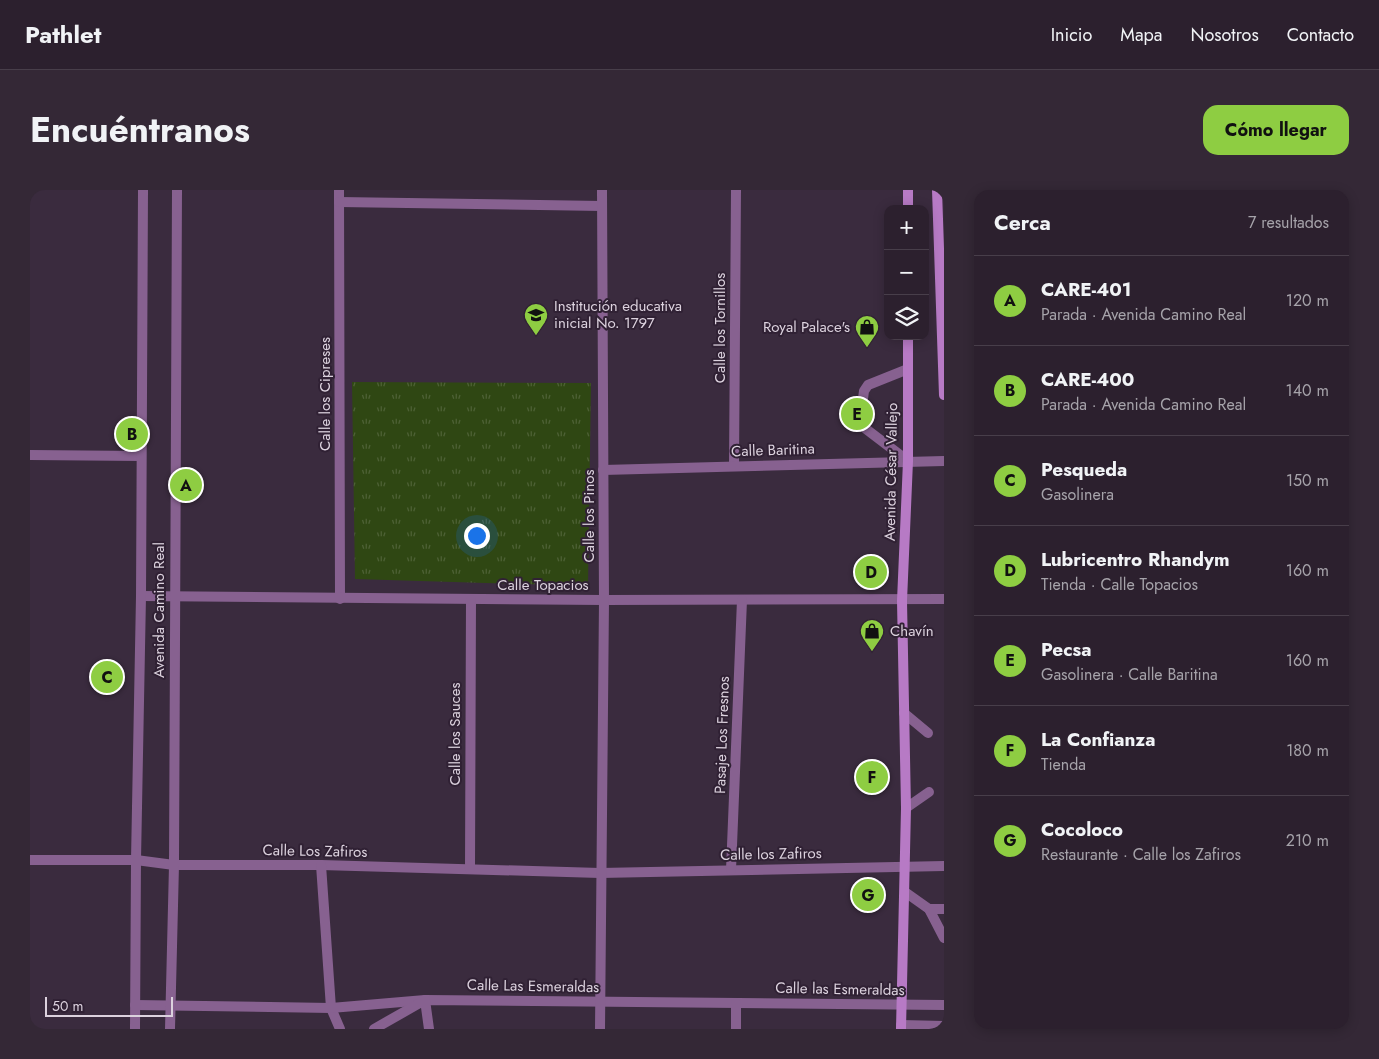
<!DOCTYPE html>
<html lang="es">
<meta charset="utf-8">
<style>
:root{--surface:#2c202e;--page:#342836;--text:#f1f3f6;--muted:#a6a3aa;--line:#483e4a;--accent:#8ecd42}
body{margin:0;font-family:Jost,sans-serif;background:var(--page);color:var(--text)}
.controls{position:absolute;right:15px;top:15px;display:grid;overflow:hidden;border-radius:10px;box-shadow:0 2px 12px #0003}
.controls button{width:45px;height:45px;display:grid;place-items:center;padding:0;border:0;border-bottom:1px solid var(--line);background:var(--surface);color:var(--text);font:25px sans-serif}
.scale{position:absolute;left:15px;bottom:12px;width:128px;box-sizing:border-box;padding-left:5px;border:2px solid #dcd2de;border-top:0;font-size:14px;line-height:18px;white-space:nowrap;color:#dcd2de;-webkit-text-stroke:4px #302134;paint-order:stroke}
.you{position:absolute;left:446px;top:345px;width:18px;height:18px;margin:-12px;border:4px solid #fff;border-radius:50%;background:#1a73e8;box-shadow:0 0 0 8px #1a73e833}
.badge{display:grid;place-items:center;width:32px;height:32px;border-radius:50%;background:var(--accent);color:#111;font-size:16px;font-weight:700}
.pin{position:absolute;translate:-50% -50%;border:2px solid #fff;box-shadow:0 1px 5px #0006}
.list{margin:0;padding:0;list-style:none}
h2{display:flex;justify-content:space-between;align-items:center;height:65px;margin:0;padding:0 20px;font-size:21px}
h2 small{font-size:16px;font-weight:400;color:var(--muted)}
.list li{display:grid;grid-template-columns:32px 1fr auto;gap:15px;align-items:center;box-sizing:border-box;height:90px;padding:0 20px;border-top:1px solid var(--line)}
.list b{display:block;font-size:19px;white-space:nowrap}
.list p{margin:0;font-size:16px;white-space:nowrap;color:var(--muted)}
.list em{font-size:16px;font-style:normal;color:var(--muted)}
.icon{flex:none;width:28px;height:28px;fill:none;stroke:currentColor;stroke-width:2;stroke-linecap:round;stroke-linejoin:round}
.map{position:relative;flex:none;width:914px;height:839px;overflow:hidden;border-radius:15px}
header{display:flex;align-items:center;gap:30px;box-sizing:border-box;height:70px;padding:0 25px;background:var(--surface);border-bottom:1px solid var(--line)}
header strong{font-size:24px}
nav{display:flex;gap:28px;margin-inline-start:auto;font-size:18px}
.intro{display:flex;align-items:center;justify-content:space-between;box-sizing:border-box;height:120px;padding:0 30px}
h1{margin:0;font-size:35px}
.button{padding:12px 22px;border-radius:15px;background:var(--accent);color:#111;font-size:18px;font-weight:700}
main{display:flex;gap:30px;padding:0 30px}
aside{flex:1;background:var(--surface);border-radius:15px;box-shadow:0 2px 12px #0003}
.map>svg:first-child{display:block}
.park{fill:url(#park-tufts)}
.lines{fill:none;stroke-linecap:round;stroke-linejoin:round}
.service{stroke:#876190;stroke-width:10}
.minor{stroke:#876190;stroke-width:10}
.tertiary{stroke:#876190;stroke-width:10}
.secondary{stroke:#b77ac5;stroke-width:10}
.labels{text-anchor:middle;stroke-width:4;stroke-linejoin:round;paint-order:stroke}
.poi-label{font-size:15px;fill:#dcd2de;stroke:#302134;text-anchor:start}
.street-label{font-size:15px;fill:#dcd2de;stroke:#302134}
</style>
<header>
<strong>Pathlet</strong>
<nav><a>Inicio</a><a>Mapa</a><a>Nosotros</a><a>Contacto</a></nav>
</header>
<div class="intro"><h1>Encuéntranos</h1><a class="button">Cómo llegar</a></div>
<main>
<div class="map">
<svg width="914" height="839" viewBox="0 0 914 839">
<defs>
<pattern id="park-tufts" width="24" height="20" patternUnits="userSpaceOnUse" patternTransform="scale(1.25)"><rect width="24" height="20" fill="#2f4713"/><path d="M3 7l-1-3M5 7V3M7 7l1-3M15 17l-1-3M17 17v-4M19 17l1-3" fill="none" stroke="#4d6135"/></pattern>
</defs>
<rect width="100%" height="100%" fill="#3a2b3e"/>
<!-- park -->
<path class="park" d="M322 192 561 193 558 396 325 389Z"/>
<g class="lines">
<!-- service -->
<g class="service">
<path d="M832 216 834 201 838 195 878 179"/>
<path d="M833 231 836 239 878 271"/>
<path d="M874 523 898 543"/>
<path d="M876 618 899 602"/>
<path d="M875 702 899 719 914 748"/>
<path d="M899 719H914"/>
<path d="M871 835 914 836"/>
</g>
<!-- minor -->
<g class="minor">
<path d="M309 0 310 409"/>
<path d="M309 12 572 16"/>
<path d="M0 265 111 266"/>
<path d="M704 276 706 0"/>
<path d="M573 280 914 271"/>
<path d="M111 406 574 410 914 409"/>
<path d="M0 670H106L144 675H291L570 683 914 676"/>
<path d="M291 675 301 818 310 839"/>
<path d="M440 679 441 410"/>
<path d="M701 680 712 410"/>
<path d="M105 815 301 818 395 810 914 815"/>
<path d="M344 839 395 810 399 839"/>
<path d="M570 839 574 410 572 0"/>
<path d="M706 839V813"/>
</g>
<!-- tertiary -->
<g class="tertiary">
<path d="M105 839 106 670 111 406 113 0"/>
<path d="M140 839 144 675 147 0"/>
</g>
<!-- secondary -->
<g class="secondary">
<path d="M878 0V19"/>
<path d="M907 0 914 205"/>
<path d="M871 839 876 618 872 411 878 271V146"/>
</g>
</g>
<!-- icons -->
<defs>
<g id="school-pin" transform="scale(1.25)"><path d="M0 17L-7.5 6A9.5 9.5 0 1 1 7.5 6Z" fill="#8ecd42" stroke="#302134"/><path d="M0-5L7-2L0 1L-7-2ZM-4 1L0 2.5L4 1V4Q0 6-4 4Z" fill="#111"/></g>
<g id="shop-pin" transform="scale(1.25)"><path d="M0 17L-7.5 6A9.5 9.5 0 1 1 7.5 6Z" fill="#8ecd42" stroke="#302134"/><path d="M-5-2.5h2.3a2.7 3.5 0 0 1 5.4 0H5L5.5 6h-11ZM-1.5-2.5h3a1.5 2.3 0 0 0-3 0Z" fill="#111"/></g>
</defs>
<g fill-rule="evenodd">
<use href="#school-pin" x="506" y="125"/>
<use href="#shop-pin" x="837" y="137"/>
<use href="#shop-pin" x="842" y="441"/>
</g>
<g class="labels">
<!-- poi labels -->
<g class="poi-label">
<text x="524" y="121">Institución educativa<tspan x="524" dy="17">inicial No. 1797</tspan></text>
<text x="820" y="142" text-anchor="end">Royal Palace's</text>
<text x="860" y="446">Chavín</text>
</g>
<!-- street labels -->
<g class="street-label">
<text transform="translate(690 138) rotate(-90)" y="5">Calle los Tornillos</text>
<text transform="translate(295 204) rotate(-90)" y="5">Calle los Cipreses</text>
<text transform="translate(743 260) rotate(-2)" y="5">Calle Baritina</text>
<text transform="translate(861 282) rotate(-89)" y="5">Avenida César Vallejo</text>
<text transform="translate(559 326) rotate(-90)" y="5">Calle los Pinos</text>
<text x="513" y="400">Calle Topacios</text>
<text transform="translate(129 420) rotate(-90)" y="5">Avenida Camino Real</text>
<text transform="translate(425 544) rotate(-90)" y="5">Calle los Sauces</text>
<text transform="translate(692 545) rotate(-88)" y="5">Pasaje Los Fresnos</text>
<text transform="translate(285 661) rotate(1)" y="5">Calle Los Zafiros</text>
<text transform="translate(741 664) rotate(-1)" y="5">Calle los Zafiros</text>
<text transform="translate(503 796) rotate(1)" y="5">Calle Las Esmeraldas</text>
<text transform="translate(810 799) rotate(1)" y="5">Calle las Esmeraldas</text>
</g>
</g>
</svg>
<div class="controls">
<button>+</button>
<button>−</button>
<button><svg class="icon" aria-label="layers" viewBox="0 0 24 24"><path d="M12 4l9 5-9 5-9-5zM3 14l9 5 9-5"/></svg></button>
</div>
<div class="scale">50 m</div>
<div class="you"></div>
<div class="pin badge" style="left:156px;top:295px">A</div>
<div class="pin badge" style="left:102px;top:244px">B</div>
<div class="pin badge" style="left:77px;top:487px">C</div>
<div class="pin badge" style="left:841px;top:382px">D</div>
<div class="pin badge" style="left:827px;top:224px">E</div>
<div class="pin badge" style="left:842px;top:587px">F</div>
<div class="pin badge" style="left:838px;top:705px">G</div>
</div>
<aside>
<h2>Cerca<small>7 resultados</small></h2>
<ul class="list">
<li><span class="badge">A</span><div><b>CARE-401</b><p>Parada · Avenida Camino Real</p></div><em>120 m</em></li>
<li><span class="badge">B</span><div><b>CARE-400</b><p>Parada · Avenida Camino Real</p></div><em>140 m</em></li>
<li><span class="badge">C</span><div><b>Pesqueda</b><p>Gasolinera</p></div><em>150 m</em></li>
<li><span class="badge">D</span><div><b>Lubricentro Rhandym</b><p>Tienda · Calle Topacios</p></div><em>160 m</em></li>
<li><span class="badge">E</span><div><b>Pecsa</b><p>Gasolinera · Calle Baritina</p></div><em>160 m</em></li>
<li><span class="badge">F</span><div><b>La Confianza</b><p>Tienda</p></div><em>180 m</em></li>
<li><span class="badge">G</span><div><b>Cocoloco</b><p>Restaurante · Calle los Zafiros</p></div><em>210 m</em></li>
</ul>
</aside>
</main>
